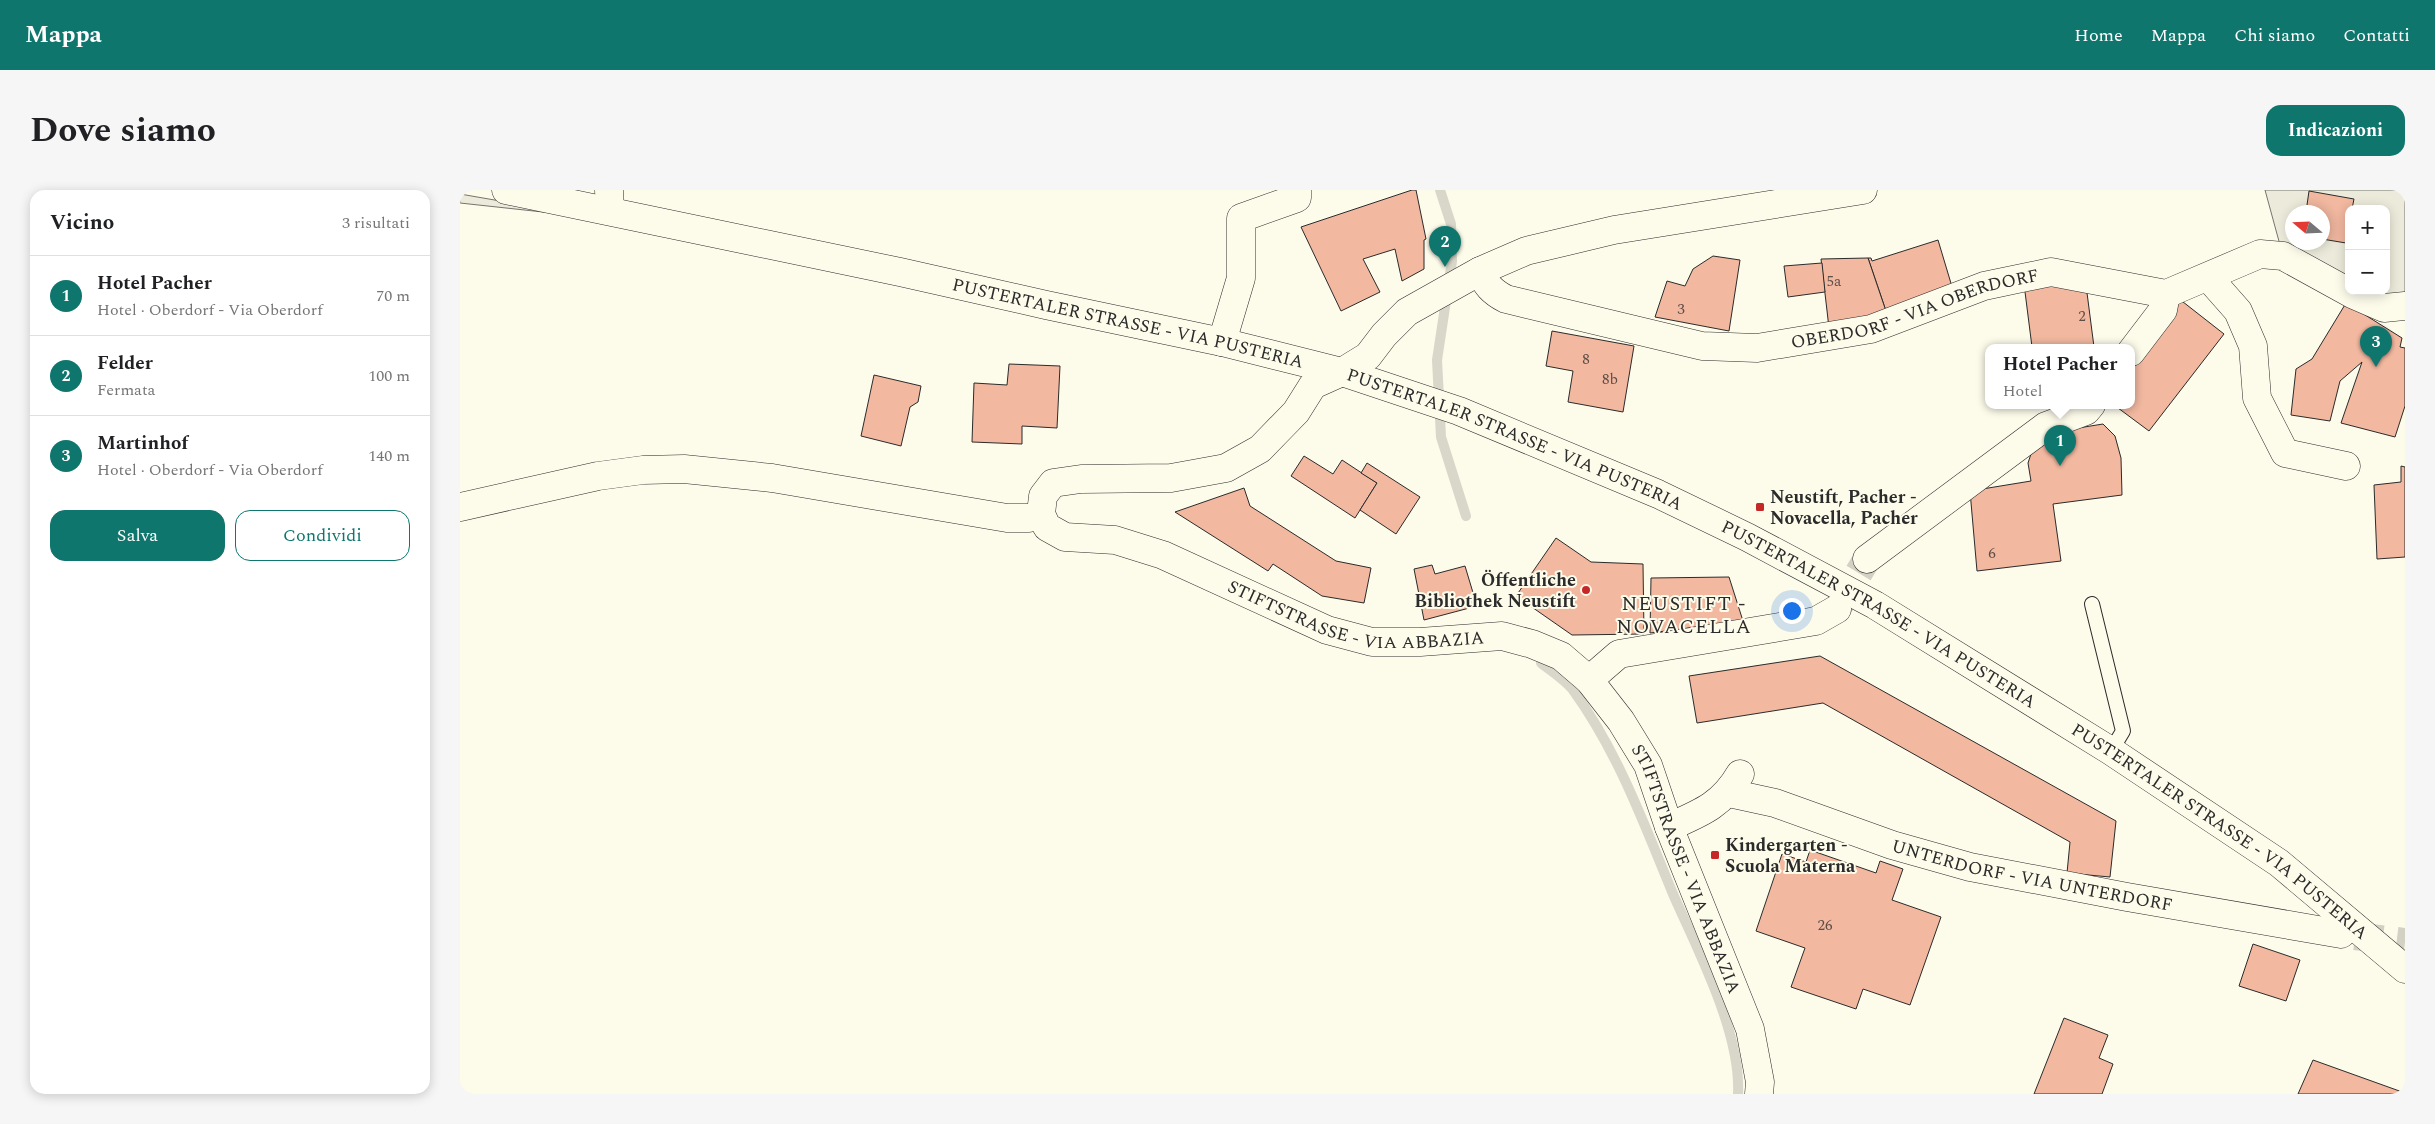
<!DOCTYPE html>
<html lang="it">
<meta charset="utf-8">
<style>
:root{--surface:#fff;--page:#f6f6f6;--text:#202124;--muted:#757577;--line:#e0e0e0;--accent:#0f766e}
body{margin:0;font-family:Spectral,serif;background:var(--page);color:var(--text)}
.controls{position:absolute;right:15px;top:15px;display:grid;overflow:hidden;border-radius:10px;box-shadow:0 2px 12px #0003}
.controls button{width:45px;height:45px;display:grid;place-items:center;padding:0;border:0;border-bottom:1px solid var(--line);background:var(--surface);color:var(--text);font:25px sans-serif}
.compass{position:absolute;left:1825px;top:15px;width:45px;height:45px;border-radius:50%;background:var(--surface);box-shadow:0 2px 12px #0003;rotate:289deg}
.you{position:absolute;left:1331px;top:420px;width:18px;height:18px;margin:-12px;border:4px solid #fff;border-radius:50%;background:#1a73e8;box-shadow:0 0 0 8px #1a73e833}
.badge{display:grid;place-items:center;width:32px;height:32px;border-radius:50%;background:var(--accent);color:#fff;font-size:16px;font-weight:700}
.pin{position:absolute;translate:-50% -41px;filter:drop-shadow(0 1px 2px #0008)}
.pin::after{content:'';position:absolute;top:26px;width:18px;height:15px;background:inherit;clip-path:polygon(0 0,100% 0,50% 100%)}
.popup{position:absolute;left:1525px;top:154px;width:150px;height:65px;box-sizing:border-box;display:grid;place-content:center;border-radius:10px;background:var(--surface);filter:drop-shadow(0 1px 4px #0005);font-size:16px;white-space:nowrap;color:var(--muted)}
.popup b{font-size:19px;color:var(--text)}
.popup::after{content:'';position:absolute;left:50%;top:100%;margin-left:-10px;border:10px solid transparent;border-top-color:var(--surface)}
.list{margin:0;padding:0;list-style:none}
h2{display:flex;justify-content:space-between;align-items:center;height:65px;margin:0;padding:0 20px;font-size:21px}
h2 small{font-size:16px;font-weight:400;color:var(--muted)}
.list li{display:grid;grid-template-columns:32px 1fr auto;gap:15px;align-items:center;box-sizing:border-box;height:80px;padding:0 20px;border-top:1px solid var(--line)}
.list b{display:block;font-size:19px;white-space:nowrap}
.list p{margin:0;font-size:16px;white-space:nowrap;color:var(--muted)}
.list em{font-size:16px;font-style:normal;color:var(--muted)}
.actions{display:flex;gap:10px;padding:15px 20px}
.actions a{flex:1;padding:11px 0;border:1px solid var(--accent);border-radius:15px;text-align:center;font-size:18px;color:var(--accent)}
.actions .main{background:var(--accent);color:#fff}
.map{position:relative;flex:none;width:1945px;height:904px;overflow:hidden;border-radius:15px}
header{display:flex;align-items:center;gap:30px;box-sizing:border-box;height:70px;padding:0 25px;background:var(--accent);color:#fff}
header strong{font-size:24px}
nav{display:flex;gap:28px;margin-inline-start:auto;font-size:18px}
.intro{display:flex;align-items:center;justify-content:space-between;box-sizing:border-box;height:120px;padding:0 30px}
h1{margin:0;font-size:35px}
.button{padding:12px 22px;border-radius:15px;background:var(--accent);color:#fff;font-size:18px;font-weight:700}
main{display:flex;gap:30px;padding:0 30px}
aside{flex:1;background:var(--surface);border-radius:15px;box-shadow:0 2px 12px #0003}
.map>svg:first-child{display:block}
.green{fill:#ecebdb;stroke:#74746e;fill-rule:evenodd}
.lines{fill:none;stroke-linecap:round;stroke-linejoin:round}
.stream{stroke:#d8d7c9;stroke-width:10}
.building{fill:#f2b8a0;stroke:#2b2b2b}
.minor-tunnel{stroke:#d3d1c4;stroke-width:28;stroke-dasharray:28 14;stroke-linecap:butt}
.service-casing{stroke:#2b2b2b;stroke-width:16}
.minor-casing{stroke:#2b2b2b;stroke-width:29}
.tertiary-casing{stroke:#2b2b2b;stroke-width:29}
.secondary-casing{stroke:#2b2b2b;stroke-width:29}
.service{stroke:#fdfbea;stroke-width:14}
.minor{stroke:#fdfbea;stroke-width:28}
.tertiary{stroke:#fdfbea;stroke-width:28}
.secondary{stroke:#fdfbea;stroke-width:28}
.poi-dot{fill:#c62828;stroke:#fdfbea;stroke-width:2}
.labels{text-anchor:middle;stroke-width:4;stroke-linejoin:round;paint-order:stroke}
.number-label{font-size:15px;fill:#5d4e48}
.street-label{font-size:18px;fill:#2b2b2b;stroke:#fdfbea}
.poi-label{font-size:18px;font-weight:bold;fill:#2b2b2b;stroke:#fdfbea;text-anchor:start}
.quarter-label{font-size:20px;letter-spacing:1px;fill:#2b2b2b;stroke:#fdfbea}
</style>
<header>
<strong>Mappa</strong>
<nav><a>Home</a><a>Mappa</a><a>Chi siamo</a><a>Contatti</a></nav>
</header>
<div class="intro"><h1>Dove siamo</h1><a class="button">Indicazioni</a></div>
<main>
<aside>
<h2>Vicino<small>3 risultati</small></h2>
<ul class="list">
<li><span class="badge">1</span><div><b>Hotel Pacher</b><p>Hotel · Oberdorf - Via Oberdorf</p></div><em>70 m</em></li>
<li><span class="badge">2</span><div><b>Felder</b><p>Fermata</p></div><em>100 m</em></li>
<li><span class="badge">3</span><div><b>Martinhof</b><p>Hotel · Oberdorf - Via Oberdorf</p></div><em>140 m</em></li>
</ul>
<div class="actions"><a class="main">Salva</a><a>Condividi</a></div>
</aside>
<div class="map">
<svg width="1945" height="904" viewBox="0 0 1945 904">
<rect width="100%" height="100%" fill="#fdfbea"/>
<!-- green -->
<g class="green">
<path d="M1805 0H1945V116C1922 127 1846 79 1823 66ZM1889 19H1926V101H1889ZM1832 22H1862V52H1832Z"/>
<path d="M0 4 138 28 0 13Z"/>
</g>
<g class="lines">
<!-- stream -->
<g class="stream">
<path d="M980 0 991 34 992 71 977 170 981 247 1006 326"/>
<path d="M1081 473C1091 481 1105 490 1113 500 1158 562 1184 634 1213 704 1238 761 1281 842 1278 904"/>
</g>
</g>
<!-- building -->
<g class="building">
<path d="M952 0H956L966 49 964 50V79L942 91 935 59 903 69 920 102 881 121 841 37Z"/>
<path d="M1849 1 1894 9 1892 19H1889L1886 53 1862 49V22H1846Z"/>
<path d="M1478 50 1493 100 1427 124 1408 68H1411L1412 71Z"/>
<path d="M1253 66 1280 70 1269 141 1195 127 1207 91 1225 96 1233 79Z"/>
<path d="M1408 68 1427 124 1369 138 1361 69Z"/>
<path d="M1362 73 1365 102 1328 107 1324 76Z"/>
<path d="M1564 94 1626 95 1634 157H1572Z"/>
<path d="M1718 108 1764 144 1689 241 1654 215H1671V181L1685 163Z"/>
<path d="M1886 113 1942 148 1940 157 1945 158V216L1935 247 1881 233 1902 172 1880 191 1870 231 1831 225 1836 179 1852 169Z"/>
<path d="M1092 141 1174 156 1163 222 1108 212 1113 181 1086 176Z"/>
<path d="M549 174 600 176 597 238 562 236V254L512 252 514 193 547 195Z"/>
<path d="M414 185 461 196 458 212 450 217 441 256 401 246Z"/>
<path d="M1643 234 1655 246 1661 268 1662 305 1593 314 1601 371 1517 381 1510 301 1571 291 1568 273 1575 252 1587 243Z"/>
<path d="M844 266 873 284 882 270 917 293 895 328 831 286Z"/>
<path d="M907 273 960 307 936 344 900 320 917 293 901 283Z"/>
<path d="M1941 276 1945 277V367L1917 369 1914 295 1941 292Z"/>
<path d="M784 298 790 316 876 371 911 378 904 413 862 406 813 374 808 381 715 322Z"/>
<path d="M1096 348 1131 372 1183 374 1184 444 1112 445 1056 406Z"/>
<path d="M972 375 975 384 1005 376 1017 416 964 430 954 379Z"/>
<path d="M1269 387 1283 431 1190 443 1191 388Z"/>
<path d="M1360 466 1656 631 1650 687 1607 683 1610 652 1363 513 1237 533 1229 486Z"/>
<path d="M1350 660 1416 683 1420 671 1443 679 1432 710 1481 727 1450 815 1403 799 1396 819 1331 797 1345 758 1296 741 1322 664 1346 672Z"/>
<path d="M1793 754 1840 770 1826 811 1779 796Z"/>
<path d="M1604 828 1648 845 1639 868 1653 874 1642 904H1574Z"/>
<path d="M1853 870 1945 903V904H1838Z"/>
</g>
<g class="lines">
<!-- minor-tunnel -->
<g class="minor-tunnel">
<path d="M1377 419 1407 369"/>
<path d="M1895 746 1945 752"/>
</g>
<!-- service casing -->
<g class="service-casing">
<path id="service" d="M1632 414 1663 541 1651 561"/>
</g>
<!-- minor casing -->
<g class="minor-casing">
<g id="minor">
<path d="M149 0 150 21"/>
<path id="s1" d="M1020 81C1026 95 1032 102 1046 109L1242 156 1297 158 1411 139 1524 96 1591 82 1706 104 1800 64 1823 66 1894 105 1924 118 1945 116"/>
<path d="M1748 87 1778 121 1793 156 1797 208 1825 263 1886 276"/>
<path d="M762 152 781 88V28L837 8V0"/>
<path d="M1671 162 1703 120 1706 104"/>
<path d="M882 182 908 166 924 145 947 122 1020 81 1066 61 1154 40 1403 0"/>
<path d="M0 317 138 286 183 280 224 279 312 288 547 328H569L581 324"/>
<path d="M1407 369 1586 236 1626 221 1631 215"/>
<path d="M1129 490 1159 464 1356 431 1377 419"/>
<path id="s2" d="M1269 603 1315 613 1432 655 1510 677 1667 707 1881 744"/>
<path d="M1209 637C1241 623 1262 615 1280 584"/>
</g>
</g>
<!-- tertiary casing -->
<g class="tertiary-casing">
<g id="tertiary">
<path id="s3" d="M882 182 853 195 836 222 800 259 766 278 711 288 621 289 593 293 583 306 581 324 587 337 605 347 655 350 703 365 867 440 912 452H960L1042 446 1072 454 1101 466 1129 490 1161 531 1188 575 1209 637 1290 839 1300 892 1299 904"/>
</g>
</g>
<!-- secondary casing -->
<g class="secondary-casing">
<g id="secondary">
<path id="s4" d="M46 0 440 82 586 115 762 152 882 182 999 221 1198 304 1287 347 1415 415 1651 561 1819 673 1945 779"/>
</g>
</g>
<!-- service -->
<use href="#service" class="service"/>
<!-- minor -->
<use href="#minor" class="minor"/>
<!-- tertiary -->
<use href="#tertiary" class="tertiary"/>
<!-- secondary -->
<use href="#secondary" class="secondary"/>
</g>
<!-- markers -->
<g class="poi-dot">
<rect x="1295" y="312" width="10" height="10" rx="2.5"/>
<circle cx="1126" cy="400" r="5"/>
<rect x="1250" y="660" width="10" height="10" rx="2.5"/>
</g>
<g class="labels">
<!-- number labels -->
<g class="number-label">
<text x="1374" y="96">5a</text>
<text x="1221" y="124">3</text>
<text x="1622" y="131">2</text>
<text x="1126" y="174">8</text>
<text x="1150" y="194">8b</text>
<text x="1532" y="368">6</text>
<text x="1365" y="740">26</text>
</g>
<!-- street labels -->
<g class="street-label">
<text dy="6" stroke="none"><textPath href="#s1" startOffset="459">OBERDORF - VIA OBERDORF</textPath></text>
<text dy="6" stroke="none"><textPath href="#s4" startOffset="636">PUSTERTALER STRASSE - VIA PUSTERIA</textPath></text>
<text dy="6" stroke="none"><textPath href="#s4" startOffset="1041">PUSTERTALER STRASSE - VIA PUSTERIA</textPath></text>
<text dy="6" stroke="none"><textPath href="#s3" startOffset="704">STIFTSTRASSE - VIA ABBAZIA</textPath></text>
<text dy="6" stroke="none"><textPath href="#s4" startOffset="1446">PUSTERTALER STRASSE - VIA PUSTERIA</textPath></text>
<text dy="6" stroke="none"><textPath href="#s4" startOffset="1851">PUSTERTALER STRASSE - VIA PUSTERIA</textPath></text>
<text dy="6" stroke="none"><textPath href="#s3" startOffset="1169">STIFTSTRASSE - VIA ABBAZIA</textPath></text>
<text dy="6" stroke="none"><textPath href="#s2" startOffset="315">UNTERDORF - VIA UNTERDORF</textPath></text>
</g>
<!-- poi labels -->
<g class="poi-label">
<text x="1310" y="313">Neustift, Pacher -<tspan x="1310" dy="21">Novacella, Pacher</tspan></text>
<text x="1116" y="396" text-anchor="end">Öffentliche<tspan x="1116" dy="21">Bibliothek Neustift</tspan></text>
<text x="1265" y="661">Kindergarten -<tspan x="1265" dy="21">Scuola Materna</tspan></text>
</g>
<!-- quarter labels -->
<g class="quarter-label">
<text x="1224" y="420">NEUSTIFT -<tspan x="1224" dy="23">NOVACELLA</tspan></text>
</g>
</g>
</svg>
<div class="controls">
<button>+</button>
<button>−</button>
</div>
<svg class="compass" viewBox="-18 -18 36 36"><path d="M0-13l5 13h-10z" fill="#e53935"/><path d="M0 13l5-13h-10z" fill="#757577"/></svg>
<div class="you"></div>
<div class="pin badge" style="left:1600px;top:276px">1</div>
<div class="popup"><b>Hotel Pacher</b>Hotel</div>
<div class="pin badge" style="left:985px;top:77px">2</div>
<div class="pin badge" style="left:1916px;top:177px">3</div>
</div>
</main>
